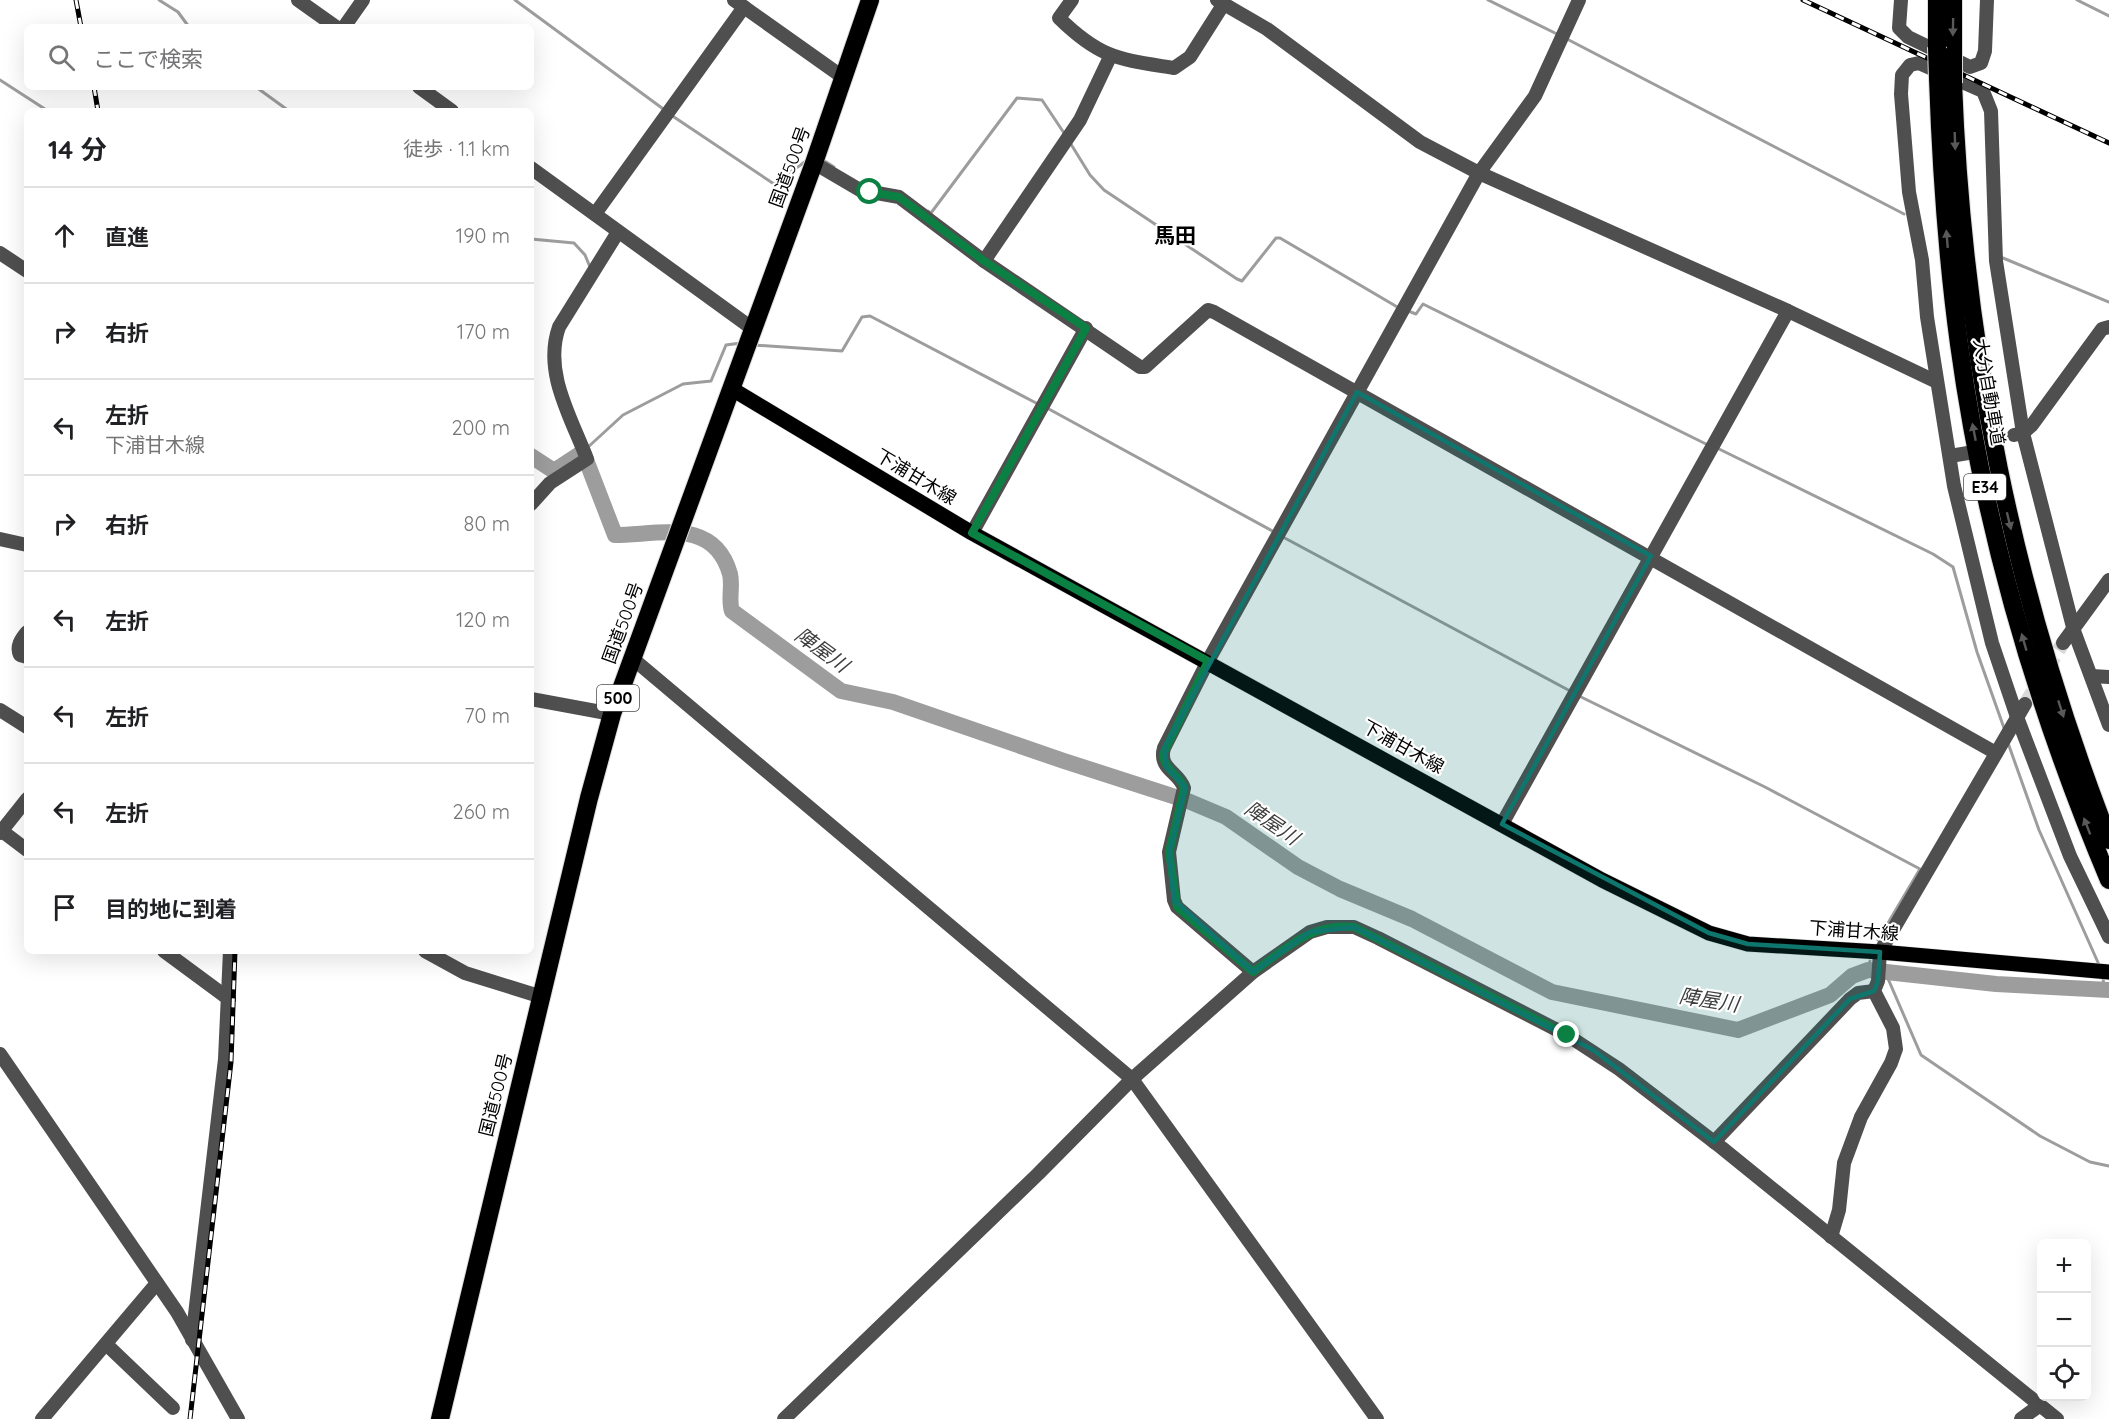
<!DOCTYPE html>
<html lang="ja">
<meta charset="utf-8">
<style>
:root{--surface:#fff;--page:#f2f2f2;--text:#202124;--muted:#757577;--line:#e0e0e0}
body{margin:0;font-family:Quicksand,"Noto Sans JP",sans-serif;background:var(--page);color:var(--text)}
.controls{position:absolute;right:18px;bottom:18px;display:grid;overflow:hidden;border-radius:9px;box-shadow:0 6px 24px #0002}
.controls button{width:54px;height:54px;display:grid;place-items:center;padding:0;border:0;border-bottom:2px solid var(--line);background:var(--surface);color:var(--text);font:30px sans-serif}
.stop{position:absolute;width:18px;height:18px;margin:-14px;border:4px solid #0b8043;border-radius:50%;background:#fff}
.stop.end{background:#0b8043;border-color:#fff;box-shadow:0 2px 6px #0008}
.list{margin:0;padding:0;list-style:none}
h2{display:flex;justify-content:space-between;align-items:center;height:78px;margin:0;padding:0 24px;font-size:26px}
h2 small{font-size:20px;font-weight:400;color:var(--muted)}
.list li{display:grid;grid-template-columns:39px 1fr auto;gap:18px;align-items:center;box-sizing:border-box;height:96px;padding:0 24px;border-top:2px solid var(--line)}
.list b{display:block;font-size:22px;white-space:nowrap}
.list p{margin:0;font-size:20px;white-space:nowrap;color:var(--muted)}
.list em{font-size:20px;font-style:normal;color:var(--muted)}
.icon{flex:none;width:33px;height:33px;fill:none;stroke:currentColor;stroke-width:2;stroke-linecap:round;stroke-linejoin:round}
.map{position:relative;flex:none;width:2109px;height:1419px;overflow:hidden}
.search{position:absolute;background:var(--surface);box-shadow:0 6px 24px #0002;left:24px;top:24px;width:510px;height:66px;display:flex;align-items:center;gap:15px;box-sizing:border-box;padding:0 21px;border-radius:9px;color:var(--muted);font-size:22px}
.panel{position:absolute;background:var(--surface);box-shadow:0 6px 24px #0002;left:24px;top:108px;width:510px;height:846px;border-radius:9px}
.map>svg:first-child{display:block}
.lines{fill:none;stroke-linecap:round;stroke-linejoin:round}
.stream{stroke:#9d9d9d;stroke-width:3}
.river{stroke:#9d9d9d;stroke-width:16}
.minor-tunnel{stroke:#d9d9d9;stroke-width:14;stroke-dasharray:14 7;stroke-linecap:butt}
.major-casing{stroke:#dbdbdb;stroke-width:16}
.highway-casing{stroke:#dbdbdb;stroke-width:20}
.minor{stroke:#4f4f4f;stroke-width:14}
.major{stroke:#000;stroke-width:15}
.highway{stroke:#000;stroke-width:18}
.rail-casing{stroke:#000;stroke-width:5}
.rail{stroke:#fff;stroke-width:3;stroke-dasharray:9;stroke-linecap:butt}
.highway-bridge-casing{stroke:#dbdbdb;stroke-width:20;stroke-linecap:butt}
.highway-bridge{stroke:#000;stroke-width:18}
.oneway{fill:#595959}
.route{stroke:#0b8043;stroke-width:8}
.marked{fill:#0f766e;fill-opacity:0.2;stroke:#0f766e;stroke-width:4.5;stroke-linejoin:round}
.labels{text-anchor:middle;stroke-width:4.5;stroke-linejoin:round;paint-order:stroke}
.shield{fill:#fff;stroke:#4c4c4c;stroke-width:1.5}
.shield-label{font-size:16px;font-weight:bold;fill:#000}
.street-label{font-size:18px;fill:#000;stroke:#fff}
.water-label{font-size:20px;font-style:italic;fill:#3e3e3e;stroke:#fff}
.quarter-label{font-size:21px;font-weight:bold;fill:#000;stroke:#fff}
</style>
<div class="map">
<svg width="2109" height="1419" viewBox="0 0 2109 1419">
<rect width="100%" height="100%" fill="#fff"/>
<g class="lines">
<!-- stream -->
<g class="stream">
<path d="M159 0 178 12 189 27"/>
<path d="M515 0 666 111"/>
<path d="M1488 0 1559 35"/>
<path d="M2077 0 2109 16"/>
<path d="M1565 38 1904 214"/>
<path d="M0 80 48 111"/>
<path d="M256 87 289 111"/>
<path d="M671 115 774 184 806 161"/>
<path d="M1069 141 1090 175 1104 190 1237 279 1242 281 1276 238H1280L1399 308"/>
<path d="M823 160 834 167"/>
<path d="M928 211 931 213 1017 98 1042 100 1064 133"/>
<path d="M531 239 574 243 585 255 590 267"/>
<path d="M2003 258 2109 302"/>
<path d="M1408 311 1416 314 1423 304 1708 445"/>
<path d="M753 345 842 351 862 317 870 316 1038 404"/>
<path d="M1047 408 1276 533"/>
<path d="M587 448 623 415 683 384 711 381 726 345 741 343"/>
<path d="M1717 448 1933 554 1953 567 1977 652 2004 728"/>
<path d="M1281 536 1572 692"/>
<path d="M1577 695 1765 787 1920 869 1878 940"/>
<path d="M2008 743 2039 830 2100 967"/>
<path d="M1868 970 1870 961"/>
<path d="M1886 974 1921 1055 2040 1136 2090 1162 2109 1166"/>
<path d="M2103 977 2104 990"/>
</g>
<!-- river -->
<path class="river" d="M531 456 554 471 583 452 615 535C658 535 714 517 730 574 733 586 728 600 732 611L841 691 893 702 1064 761 1188 801 1226 817 1298 867 1340 889 1412 919 1552 992 1738 1030 1830 995 1852 976 1868 970 1996 984 2109 990"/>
<!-- minor-tunnel -->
<path class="minor-tunnel" d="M2025 704 2063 643"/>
<!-- major casing -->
<g class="major-casing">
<path id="major" d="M732 389 972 533 1602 880 1709 933 1748 944 1880 952 2109 972"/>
</g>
<!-- highway casing -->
<g class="highway-casing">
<g id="highway">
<path d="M1937 47V0"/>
<path d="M1953 54V0"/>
<path d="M1938 78C1941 167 1947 256 1959 344 1984 528 2037 709 2109 880"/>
<path d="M1953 83C1963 347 2013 594 2109 840"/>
<path d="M440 1419 589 798 612 714 814 163 870 0"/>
</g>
</g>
<!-- minor -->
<g class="minor">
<path d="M298 0 336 27"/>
<path d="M734 0 844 78"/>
<path d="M1072 0 1059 18C1101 59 1119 59 1174 68L1190 57 1223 5"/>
<path d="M1217 0 1267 29 1420 142 1479 173 1788 311 1937 382"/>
<path d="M1901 0 1899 28 1908 37 1970 67 1981 63 1985 51 1987 0"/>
<path d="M344 27 363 0"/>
<path d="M419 87 452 111"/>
<path d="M814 163 860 190 899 197 984 261 1140 367H1145L1208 310 1214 312 1996 753"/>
<path d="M531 168 753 329"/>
<path d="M595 214 744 7"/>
<path d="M0 253 27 271"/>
<path d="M984 261 1080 120 1110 57"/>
<path d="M2014 435 2023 433 2032 425 2102 329 2109 327"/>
<path d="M1950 456 1968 453"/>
<path d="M531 504 550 483 587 459C571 417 543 372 559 327L618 232"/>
<path d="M972 533 1086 328"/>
<path d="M0 539 27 545"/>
<path d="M27 632C21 639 16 646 20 655L27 657"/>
<path d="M2063 643 2109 580"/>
<path d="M632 658 1132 1079 1377 1419"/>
<path d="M2092 676 2109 677"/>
<path d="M531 699 612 714"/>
<path d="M0 710 27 727"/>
<path d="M2109 725 2074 631 2023 433 1996 261 1991 111 1983 91 1919 63 1910 65 1902 75 1901 94 1909 192 1922 260 1927 317 1954 486 1992 643 2017 717 2070 856 2109 937"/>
<path d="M1502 824 1788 311"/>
<path d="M2 831 27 850"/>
<path d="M0 833 27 799"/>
<path d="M164 951 229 999"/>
<path d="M425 951 465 973 542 997"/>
<path d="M1253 972 1177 907 1174 900 1169 852 1184 788C1179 772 1158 769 1164 748L1208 661 1479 173 1535 96 1579 0"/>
<path d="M0 1054 177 1312 238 1419"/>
<path d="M1714 1142 1850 999 1858 993 1874 991"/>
<path d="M1831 1237 1839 1210 1844 1163 1861 1117 1891 1063 1896 1049 1893 1028 1874 991 1878 981 1880 952 2025 704"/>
<path d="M192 1340 225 1059 230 951"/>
<path d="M107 1345 173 1408"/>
<path d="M42 1419 157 1283"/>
<path d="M784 1419 1038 1174 1132 1079 1253 972 1310 932 1327 927H1354L1378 938 1567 1035 1619 1069 1722 1148 2057 1419"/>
<path d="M2021 1419 2036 1408 2037 1403"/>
</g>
<!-- major -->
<use href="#major" class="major"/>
<!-- highway -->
<use href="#highway" class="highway"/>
<!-- rail casing -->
<g class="rail-casing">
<g id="rail">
<path d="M76 0 81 27"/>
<path d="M1803 0 2109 143"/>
<path d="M94 87 98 111"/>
<path d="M190 1419 231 1062 235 951"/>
</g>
</g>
<!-- rail -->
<use href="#rail" class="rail"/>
<!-- highway-bridge casing -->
<g class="highway-bridge-casing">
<g id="highway-bridge">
<path d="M1937 47 1938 78"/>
<path d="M1953 54V83"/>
</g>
</g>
<!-- highway-bridge -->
<use href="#highway-bridge" class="highway-bridge"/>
</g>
<!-- one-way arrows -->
<defs><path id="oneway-solid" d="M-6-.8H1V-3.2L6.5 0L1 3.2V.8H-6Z" transform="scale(1.5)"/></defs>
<g class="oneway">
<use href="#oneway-solid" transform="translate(1953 27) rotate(91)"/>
<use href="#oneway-solid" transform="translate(1955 141) rotate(88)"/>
<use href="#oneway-solid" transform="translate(1947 239) rotate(-95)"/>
<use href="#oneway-solid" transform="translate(1974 432) rotate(-101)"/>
<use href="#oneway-solid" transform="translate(2009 521) rotate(76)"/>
<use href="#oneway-solid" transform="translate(2024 642) rotate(-106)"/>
<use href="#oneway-solid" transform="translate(2061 709) rotate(72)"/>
<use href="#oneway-solid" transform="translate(2087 826) rotate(-111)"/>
</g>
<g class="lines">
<!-- route -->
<path class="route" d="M870 192 899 197 984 261 1086 328 972 533 1208 661 1163 754C1164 771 1179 773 1184 788L1169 852 1177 907 1253 972C1287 948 1310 923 1354 927L1567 1035"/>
</g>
<!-- marked area -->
<path class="marked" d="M1357 392 1651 556 1502 824 1709 933 1748 944 1880 952 1878 981 1874 991 1850 999 1714 1142 1593 1050 1354 927 1310 932 1253 972 1174 900 1169 852 1185 787 1166 767 1164 748Z"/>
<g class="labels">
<!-- shield labels -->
<g class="shield">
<rect x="1964" y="474" width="42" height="26" rx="4.5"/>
<rect x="597" y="685" width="42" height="26" rx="4.5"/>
</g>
<g class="shield-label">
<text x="1985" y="493">E34</text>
<text x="618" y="704">500</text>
</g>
<!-- street labels -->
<g class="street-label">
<text transform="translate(790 167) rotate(-70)" y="6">国道500号</text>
<text transform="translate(1989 392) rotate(80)" y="6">大分自動車道</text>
<text transform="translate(916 477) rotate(31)" y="6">下浦甘木線</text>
<text transform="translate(623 623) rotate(-70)" y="6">国道500号</text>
<text transform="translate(1403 747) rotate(29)" y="6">下浦甘木線</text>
<text transform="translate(1854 931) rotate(4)" y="6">下浦甘木線</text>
<text transform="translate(496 1095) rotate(-76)" y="6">国道500号</text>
</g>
<!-- water labels -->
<g class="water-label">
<text transform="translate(822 650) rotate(36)" y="7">陣屋川</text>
<text transform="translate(1272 823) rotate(34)" y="7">陣屋川</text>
<text transform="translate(1709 1000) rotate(9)" y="7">陣屋川</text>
</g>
<!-- quarter labels -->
<g class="quarter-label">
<text x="1175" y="243">馬田</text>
</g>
</g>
</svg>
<div class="controls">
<button>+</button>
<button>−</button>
<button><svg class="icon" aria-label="locate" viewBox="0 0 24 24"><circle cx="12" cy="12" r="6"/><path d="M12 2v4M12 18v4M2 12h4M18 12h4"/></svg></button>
</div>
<div class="stop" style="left:870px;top:192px"></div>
<div class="stop end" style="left:1567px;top:1035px"></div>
<div class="search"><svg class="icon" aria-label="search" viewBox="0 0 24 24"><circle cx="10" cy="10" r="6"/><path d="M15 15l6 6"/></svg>ここで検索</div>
<section class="panel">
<h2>14 分<small>徒歩 · 1.1 km</small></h2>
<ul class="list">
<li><svg class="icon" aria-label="ahead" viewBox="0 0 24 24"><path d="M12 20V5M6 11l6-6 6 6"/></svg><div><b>直進</b></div><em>190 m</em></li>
<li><svg class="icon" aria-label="right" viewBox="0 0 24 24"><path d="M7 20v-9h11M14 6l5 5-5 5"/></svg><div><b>右折</b></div><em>170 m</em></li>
<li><svg class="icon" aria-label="left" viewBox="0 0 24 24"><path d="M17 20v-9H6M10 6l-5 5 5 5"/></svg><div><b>左折</b><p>下浦甘木線</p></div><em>200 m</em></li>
<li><svg class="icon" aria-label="right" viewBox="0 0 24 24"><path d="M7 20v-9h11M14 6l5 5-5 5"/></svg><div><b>右折</b></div><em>80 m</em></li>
<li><svg class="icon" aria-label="left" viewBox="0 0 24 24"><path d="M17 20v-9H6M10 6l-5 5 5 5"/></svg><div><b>左折</b></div><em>120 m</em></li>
<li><svg class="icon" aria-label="left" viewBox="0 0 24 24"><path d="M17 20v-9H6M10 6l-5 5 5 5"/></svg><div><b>左折</b></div><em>70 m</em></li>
<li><svg class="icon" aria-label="left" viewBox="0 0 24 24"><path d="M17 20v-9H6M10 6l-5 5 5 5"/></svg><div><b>左折</b></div><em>260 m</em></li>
<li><svg class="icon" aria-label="arrive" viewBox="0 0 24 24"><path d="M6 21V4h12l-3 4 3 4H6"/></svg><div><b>目的地に到着</b></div></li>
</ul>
</section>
</div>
